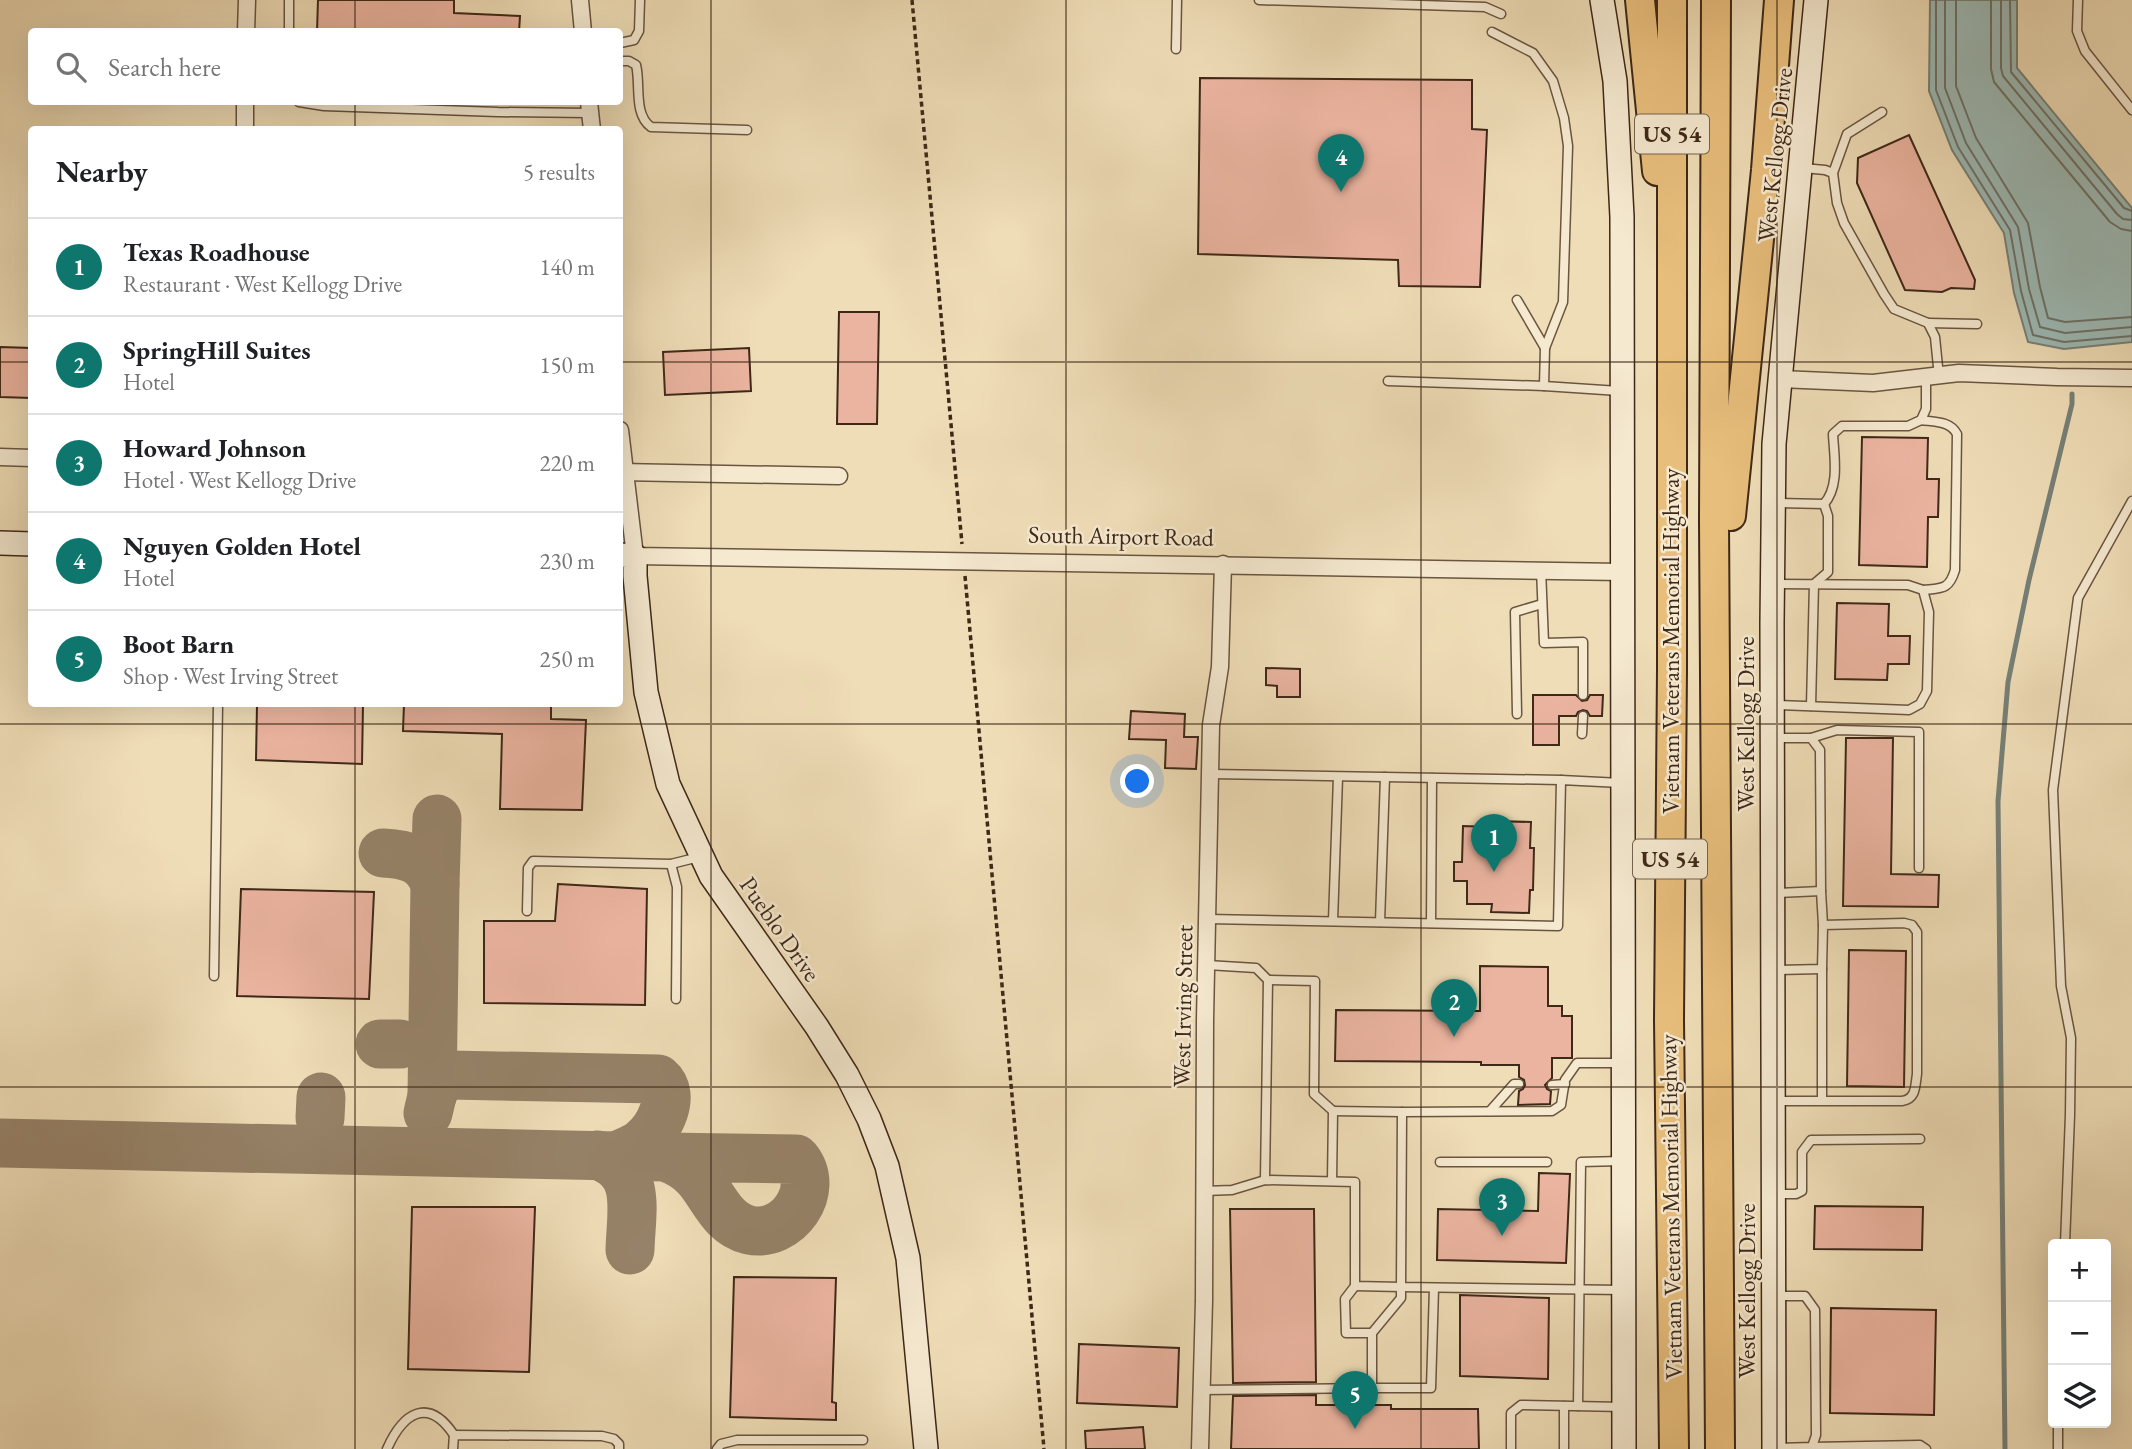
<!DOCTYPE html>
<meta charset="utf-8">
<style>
:root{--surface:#fff;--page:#f6f6f6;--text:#202124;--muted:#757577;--line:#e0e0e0;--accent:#0f766e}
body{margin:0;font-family:"EB Garamond",serif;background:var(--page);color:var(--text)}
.controls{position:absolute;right:21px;bottom:21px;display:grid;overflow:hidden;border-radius:7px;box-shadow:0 7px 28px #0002}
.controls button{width:63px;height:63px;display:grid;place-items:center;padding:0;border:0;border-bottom:2px solid var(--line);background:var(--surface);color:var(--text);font:35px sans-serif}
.you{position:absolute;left:1138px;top:782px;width:24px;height:24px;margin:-18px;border:5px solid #fff;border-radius:50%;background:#1a73e8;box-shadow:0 0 0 10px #1a73e833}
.badge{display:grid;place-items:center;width:46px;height:46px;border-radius:50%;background:var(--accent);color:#fff;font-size:23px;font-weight:700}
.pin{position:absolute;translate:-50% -58px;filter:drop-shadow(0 2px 4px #0008)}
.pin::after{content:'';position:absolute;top:37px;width:24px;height:21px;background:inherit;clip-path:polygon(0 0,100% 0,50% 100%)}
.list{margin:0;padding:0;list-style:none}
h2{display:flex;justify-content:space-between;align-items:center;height:91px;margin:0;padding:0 28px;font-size:30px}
h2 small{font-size:23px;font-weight:400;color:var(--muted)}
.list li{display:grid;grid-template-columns:46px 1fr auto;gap:21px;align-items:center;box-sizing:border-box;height:98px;padding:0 28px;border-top:2px solid var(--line)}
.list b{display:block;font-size:26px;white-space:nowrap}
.list p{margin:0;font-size:23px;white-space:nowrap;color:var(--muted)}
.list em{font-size:23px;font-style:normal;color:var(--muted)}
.icon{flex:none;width:38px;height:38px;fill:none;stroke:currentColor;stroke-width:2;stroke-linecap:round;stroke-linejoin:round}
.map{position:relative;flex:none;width:2132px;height:1449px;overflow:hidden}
.search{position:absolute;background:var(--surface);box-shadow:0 7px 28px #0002;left:28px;top:28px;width:595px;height:77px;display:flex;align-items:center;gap:18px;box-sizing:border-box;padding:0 24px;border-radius:7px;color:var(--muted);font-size:26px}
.panel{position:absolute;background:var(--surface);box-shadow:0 7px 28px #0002;left:28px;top:126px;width:595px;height:581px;border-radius:7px}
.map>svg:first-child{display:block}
.water{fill:#9cbab6;stroke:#768077;stroke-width:2}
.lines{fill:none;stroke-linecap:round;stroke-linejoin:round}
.shore{stroke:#6d7167;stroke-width:2}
.stream{stroke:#768077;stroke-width:5}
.taxiway{stroke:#968268;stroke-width:49}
.building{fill:#ebb4a0;stroke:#3e2818;stroke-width:2}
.lane-casing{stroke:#6a5540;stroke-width:11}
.street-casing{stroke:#6a5540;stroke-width:19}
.secondary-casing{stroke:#3e2818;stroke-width:26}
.highway-casing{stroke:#3e2818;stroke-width:32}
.path{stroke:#3e2818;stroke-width:3.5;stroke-dasharray:5 3.5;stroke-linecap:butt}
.lane{stroke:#f5e9d0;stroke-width:8}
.street{stroke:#f5e9d0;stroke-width:16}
.secondary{stroke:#f5e9d0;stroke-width:23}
.highway{stroke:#e8be7c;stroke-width:28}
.grid{fill:none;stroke:#3e2818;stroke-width:2;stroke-opacity:0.55}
.labels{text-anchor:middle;stroke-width:5;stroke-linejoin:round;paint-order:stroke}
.shield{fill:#f5e9d0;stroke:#75624f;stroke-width:2}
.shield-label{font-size:23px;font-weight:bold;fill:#3e2818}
.street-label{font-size:24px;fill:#3e2818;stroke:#f5e9d0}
</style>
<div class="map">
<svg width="2132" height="1449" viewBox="0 0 2132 1449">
<rect width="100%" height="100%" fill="#efddb7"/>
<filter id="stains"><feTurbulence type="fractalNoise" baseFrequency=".00286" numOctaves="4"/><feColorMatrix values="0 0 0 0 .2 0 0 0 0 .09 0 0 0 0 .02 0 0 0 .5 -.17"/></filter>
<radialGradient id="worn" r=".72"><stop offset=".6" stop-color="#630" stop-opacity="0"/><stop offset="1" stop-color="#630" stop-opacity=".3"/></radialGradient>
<!-- water -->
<path class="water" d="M1930 0H2017V68L2132 208V342L2064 349 2028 342 2014 293 2004 233 1952 150 1929 91Z"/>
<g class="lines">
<!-- shore -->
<g class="shore">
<path d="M1936 0V90L1958 147 2010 230 2021 291 2033 335 2064 342 2132 336"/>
<path d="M1945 0V88L1966 143 2018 227 2029 289 2040 327 2065 333 2132 327"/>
<path d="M1956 0V86L1976 138 2028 223 2040 287 2048 318 2065 322 2132 317"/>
<path d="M1991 0V69L1994 82 2110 222 2121 229 2132 231"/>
<path d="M2001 0V68L2003 76 2117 214 2123 219 2132 220"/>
<path d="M2010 0 2011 72 2124 208 2132 211"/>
</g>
<!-- stream -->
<path class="stream" d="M2005 1449 1998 801 2008 682 2029 580 2072 404V394"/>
<!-- taxiway -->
<g class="taxiway">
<path d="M383 853C407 854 426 859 435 884L437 819"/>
<path d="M380 1044H400"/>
<path d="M432 1096 437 1083 449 1075 658 1079C677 1095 659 1129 643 1142 636 1148 627 1151 619 1155"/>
<path d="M428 1113 432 1096 435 884"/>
<path d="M320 1118 321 1097"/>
<path d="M0 1143 665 1157C677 1161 688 1167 697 1177 714 1196 721 1223 749 1230 787 1239 822 1190 796 1159L665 1157"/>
<path d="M597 1155C643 1171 631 1210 630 1250"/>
</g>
</g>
<!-- building -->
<g class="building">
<path d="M318 0H454V13L520 16 519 32H317Z"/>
<path d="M1200 78 1472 80V129L1487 130 1480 287 1399 286 1398 260 1198 254Z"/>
<path d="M1909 135 1975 280 1974 289 1951 288 1942 292 1905 290 1857 183 1858 158Z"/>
<path d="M839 312H879L877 424H837Z"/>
<path d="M0 347 32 348 31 398 0 397Z"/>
<path d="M749 348 751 391 665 395 663 352Z"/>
<path d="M1862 437 1928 438 1927 479H1939L1938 517H1928L1927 567 1859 565Z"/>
<path d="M1837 603 1889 604 1888 636H1910L1909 664H1888L1887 680 1835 679Z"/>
<path d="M1266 668 1300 669V697H1277V686L1266 685Z"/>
<path d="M1533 695H1576L1582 701 1587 700 1590 695H1603L1602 716H1590L1587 711 1583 710 1578 712 1576 716H1559V745H1533Z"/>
<path d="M257 704H363L362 764 256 760Z"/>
<path d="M404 704H551V719L586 720 582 810 500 809 502 734 403 731Z"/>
<path d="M1131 711 1185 714 1184 737H1198L1196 769 1165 768 1166 740 1129 739Z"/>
<path d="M1846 738H1893L1891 874 1939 875 1938 907 1843 906Z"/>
<path d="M1491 821 1531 822 1530 848H1534L1533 890H1530L1529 913 1491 912 1492 904H1467V881H1454V862H1462L1463 826 1491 827Z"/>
<path d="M558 884 647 889 645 1005 484 1003V921H555Z"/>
<path d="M241 889 374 892 369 999 237 996Z"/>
<path d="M1849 950 1906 951 1904 1087 1847 1086Z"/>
<path d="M1480 966 1548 967V1006H1562V1016H1572V1058H1552V1078L1545 1085 1547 1089 1551 1091 1550 1104 1518 1105 1519 1091 1523 1089 1525 1085 1524 1080 1519 1077V1065H1481V1062L1335 1061 1336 1010 1480 1011Z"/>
<path d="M1539 1173 1570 1174 1566 1263 1437 1260 1438 1209 1538 1211Z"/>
<path d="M1815 1206 1923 1207 1922 1250 1814 1249Z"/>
<path d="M412 1207H535L529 1372 408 1369Z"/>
<path d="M1230 1209H1314L1316 1382 1233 1383Z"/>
<path d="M734 1277 836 1278 832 1402 836 1403V1420L730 1417Z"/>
<path d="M1460 1295 1549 1298 1548 1379 1460 1376Z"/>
<path d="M1831 1308 1936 1310 1934 1415 1830 1413Z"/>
<path d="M1079 1344 1179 1348 1177 1407 1077 1403Z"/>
<path d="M1316 1395V1405H1391V1409H1478L1479 1449H1231L1233 1396Z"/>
<path d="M1143 1427 1145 1449H1086L1085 1431Z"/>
</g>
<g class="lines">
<!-- lane casing -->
<g class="lane-casing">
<g id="lane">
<path d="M1259 0 1485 7 1501 14"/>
<path d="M2078 0 2077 31 2085 51 2132 110"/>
<path d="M289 32V0"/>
<path d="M1492 32 1533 53 1553 81 1564 118 1568 146 1563 302 1545 348 1544 386"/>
<path d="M620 43 634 40 639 31 640 0"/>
<path d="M1176 49 1177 0"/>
<path d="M620 61H629L636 65C641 84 633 114 651 127L747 130"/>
<path d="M299 102 324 106 498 112 590 113"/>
<path d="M1803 168 1825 170 1833 173 1837 203 1844 223 1884 294 1894 309 1928 323 1935 337 1939 377"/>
<path d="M1833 173 1847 134 1882 112"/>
<path d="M1517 300 1545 348"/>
<path d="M1928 323 1977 324"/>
<path d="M1388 381 1544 386 1619 391"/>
<path d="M1921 420C1935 422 1950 421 1957 434L1955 570C1949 590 1942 588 1923 590"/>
<path d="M1776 503 1824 504C1840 486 1834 456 1833 434L1842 426H1908L1921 420 1926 409V378"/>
<path d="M1541 569 1544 643 1583 642V695"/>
<path d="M1775 705 1909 710 1920 704 1927 691 1929 612 1923 590 1908 585 1776 584"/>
<path d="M1811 706 1814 584 1828 572V516L1824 504"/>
<path d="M1517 714 1515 612 1542 604"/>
<path d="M1582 734 1583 716"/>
<path d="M1811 738 1837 730 1919 732V868"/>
<path d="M1211 774 1561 780"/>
<path d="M671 864 677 887 676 999"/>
<path d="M1821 891 1823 925"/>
<path d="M1776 893 1821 891 1820 750 1811 738H1776"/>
<path d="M527 911 528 868 533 861 671 864 699 857"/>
<path d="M1208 919 1558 926 1561 780 1621 783"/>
<path d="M1333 921 1338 777"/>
<path d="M1380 922 1385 777"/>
<path d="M1431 923 1432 778"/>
<path d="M1207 965 1256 968 1268 980 1265 1180"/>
<path d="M1822 969V1099"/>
<path d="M1773 970 1822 969 1823 925 1904 923 1912 925 1917 932V1074C1915 1087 1916 1099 1902 1101H1776"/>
<path d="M214 976 218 704"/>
<path d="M1268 980 1315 981 1314 1094 1333 1111 1332 1181"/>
<path d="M1622 1063H1577L1565 1080 1561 1105 1552 1111 1402 1112 1401 1287 1623 1290"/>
<path d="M1552 1085 1565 1084"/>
<path d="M1333 1111 1402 1112"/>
<path d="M1490 1111 1514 1084H1519"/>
<path d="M1440 1162H1547"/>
<path d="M1204 1191 1232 1190 1265 1180 1355 1182V1286L1401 1287V1298L1372 1333V1388H1431L1434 1288"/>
<path d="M1776 1194H1796L1802 1191V1152L1811 1140 1920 1139"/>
<path d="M2065 1244 2070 1115 2071 1038 2061 986 2053 790 2078 598 2132 501"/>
<path d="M1355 1286 1345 1299 1346 1333H1372"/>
<path d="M1776 1296H1805L1815 1310 1816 1435 1812 1447 1777 1448"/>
<path d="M1202 1390 1372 1388"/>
<path d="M1564 1406V1449"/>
<path d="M1578 1406 1581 1162 1622 1161"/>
<path d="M1812 1447 1920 1445 1926 1449"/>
<path d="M387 1449C403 1413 428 1396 454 1435"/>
<path d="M453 1449 454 1435 602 1436 614 1439 619 1444V1449"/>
<path d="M717 1449 721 1444 737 1440H863"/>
<path d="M1511 1449V1413L1521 1405 1623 1407"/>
<path d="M2058 1449V1423"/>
</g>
</g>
<!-- street casing -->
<g class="street-casing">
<g id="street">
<path d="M580 0 583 32"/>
<path d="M246 32 247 0"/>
<path d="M589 102 592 130"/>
<path d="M245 130V102"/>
<path d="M1780 379 1873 383 1959 373 2057 377 2132 378"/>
<path d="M620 430 635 556 1622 572"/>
<path d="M0 457 32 458"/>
<path d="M620 472 839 476"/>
<path d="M1200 1449 1204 1301 1205 1020 1211 725 1220 667 1223 564"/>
</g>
</g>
<!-- secondary casing -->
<g class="secondary-casing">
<g id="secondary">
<path d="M1602 0 1615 81 1622 217 1624 1449"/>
<path d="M0 543 32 544"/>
<path d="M620 555 635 556V576L646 692 668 784 711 876 817 1027 847 1075 869 1119 887 1166 908 1258 926 1449"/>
<path d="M1774 1449 1772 624 1774 444 1816 0"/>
</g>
</g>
<!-- highway casing -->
<g class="highway-casing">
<g id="highway">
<path d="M1640 0 1657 171"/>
<path d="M1672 0V670L1669 1020 1674 1449"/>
<path d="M1716 0 1714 521 1720 1449"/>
<path d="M1731 516 1766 170 1779 0"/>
</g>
</g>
<!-- path -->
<g class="path">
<path d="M912 0 962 544"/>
<path d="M965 576 1044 1449"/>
</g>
<!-- lane -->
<use href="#lane" class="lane"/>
<!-- street -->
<use href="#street" class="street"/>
<!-- secondary -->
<use href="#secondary" class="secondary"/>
<!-- highway -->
<use href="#highway" class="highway"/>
</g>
<!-- grid -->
<path class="grid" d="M355 0V32M711 0V1449M1066 0V1449M1421 0V1449M1777 0V1449M355 102V130M0 362H32M620 362H2132M355 704V1449M0 724H2132M0 1087H2132"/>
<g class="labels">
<!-- shield labels -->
<g class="shield">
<rect x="1635" y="114.5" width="74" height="39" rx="5"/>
<rect x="1633" y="839.5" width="74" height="39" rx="5"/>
</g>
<g class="shield-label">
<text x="1672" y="142">US 54</text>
<text x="1670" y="867">US 54</text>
</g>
<!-- street labels -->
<g class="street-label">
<text transform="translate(1775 155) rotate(-84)" y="8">West Kellogg Drive</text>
<text transform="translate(1121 536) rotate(1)" y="8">South Airport Road</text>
<text transform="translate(1671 641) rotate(-90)" y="8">Vietnam Veterans Memorial Highway</text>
<text transform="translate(1746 724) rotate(-90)" y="8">West Kellogg Drive</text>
<text transform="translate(780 929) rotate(55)" y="8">Pueblo Drive</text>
<text transform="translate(1183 1006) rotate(-89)" y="8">West Irving Street</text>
<text transform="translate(1671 1207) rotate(-91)" y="8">Vietnam Veterans Memorial Highway</text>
<text transform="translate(1747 1291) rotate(-90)" y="8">West Kellogg Drive</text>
</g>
</g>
<rect width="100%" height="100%" filter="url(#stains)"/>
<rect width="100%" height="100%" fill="url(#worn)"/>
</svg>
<div class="controls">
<button>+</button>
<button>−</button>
<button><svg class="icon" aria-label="layers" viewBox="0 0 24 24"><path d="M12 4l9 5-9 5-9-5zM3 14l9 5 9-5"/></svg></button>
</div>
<div class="you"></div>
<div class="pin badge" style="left:1494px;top:872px">1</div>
<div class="pin badge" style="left:1454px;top:1037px">2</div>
<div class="pin badge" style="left:1502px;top:1236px">3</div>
<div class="pin badge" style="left:1341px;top:192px">4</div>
<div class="pin badge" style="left:1355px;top:1429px">5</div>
<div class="search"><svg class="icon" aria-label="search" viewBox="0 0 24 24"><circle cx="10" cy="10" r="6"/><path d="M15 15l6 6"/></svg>Search here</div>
<section class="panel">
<h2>Nearby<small>5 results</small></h2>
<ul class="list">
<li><span class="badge">1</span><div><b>Texas Roadhouse</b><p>Restaurant · West Kellogg Drive</p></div><em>140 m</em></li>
<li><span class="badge">2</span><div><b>SpringHill Suites</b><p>Hotel</p></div><em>150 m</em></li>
<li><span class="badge">3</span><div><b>Howard Johnson</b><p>Hotel · West Kellogg Drive</p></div><em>220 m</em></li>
<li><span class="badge">4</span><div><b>Nguyen Golden Hotel</b><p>Hotel</p></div><em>230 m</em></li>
<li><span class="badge">5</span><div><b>Boot Barn</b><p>Shop · West Irving Street</p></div><em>250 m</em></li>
</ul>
</section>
</div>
